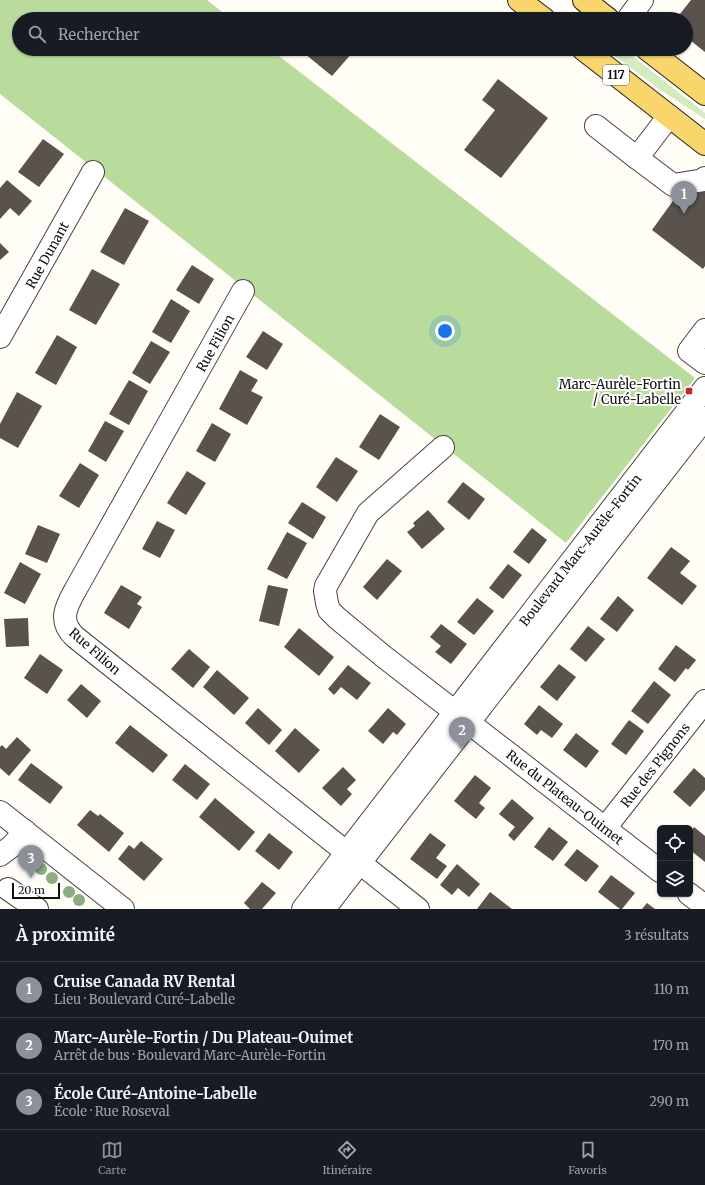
<!DOCTYPE html>
<html lang="fr">
<meta charset="utf-8">
<style>
:root{--surface:#171b24;--page:#242831;--text:#f1f3f6;--muted:#9ea1a6;--line:#363941;--accent:#8c9099}
body{margin:0;font-family:Merriweather,serif;background:var(--page);color:var(--text)}
.controls{position:absolute;right:12px;bottom:12px;display:grid;overflow:hidden;border-radius:6px;box-shadow:0 1px 3px #0004}
.controls button{width:36px;height:36px;display:grid;place-items:center;padding:0;border:0;border-bottom:1px solid var(--line);background:var(--surface);color:var(--text);font:20px sans-serif}
.scale{position:absolute;left:12px;bottom:10px;width:48px;box-sizing:border-box;padding-left:4px;border:2px solid #111;border-top:0;font-size:11px;line-height:14px;white-space:nowrap;color:#111;-webkit-text-stroke:3px #fff;paint-order:stroke}
.you{position:absolute;left:445px;top:331px;width:14px;height:14px;margin:-10px;border:3px solid #fff;border-radius:50%;background:#1a73e8;box-shadow:0 0 0 6px #1a73e833}
.badge{display:grid;place-items:center;width:26px;height:26px;border-radius:50%;background:var(--accent);color:#fff;font-size:13px;font-weight:700}
.pin{position:absolute;translate:-50% -33px;filter:drop-shadow(0 1px 2px #0008)}
.pin::after{content:'';position:absolute;top:21px;width:14px;height:12px;background:inherit;clip-path:polygon(0 0,100% 0,50% 100%)}
.list{margin:0;padding:0;list-style:none}
h2{display:flex;justify-content:space-between;align-items:center;height:52px;margin:0;padding:0 16px;font-size:17px}
h2 small{font-size:13px;font-weight:400;color:var(--muted)}
.list li{display:grid;grid-template-columns:26px 1fr auto;gap:12px;align-items:center;box-sizing:border-box;height:56px;padding:0 16px;border-top:1px solid var(--line)}
.list b{display:block;font-size:15px;white-space:nowrap}
.list p{margin:0;font-size:13px;white-space:nowrap;color:var(--muted)}
.list em{font-size:13px;font-style:normal;color:var(--muted)}
.icon{flex:none;width:22px;height:22px;fill:none;stroke:currentColor;stroke-width:2;stroke-linecap:round;stroke-linejoin:round}
.map{position:relative;flex:none;width:705px;height:909px;overflow:hidden}
.search{position:absolute;background:var(--surface);box-shadow:0 1px 3px #0004;left:12px;right:12px;top:12px;height:44px;display:flex;align-items:center;gap:10px;box-sizing:border-box;padding:0 14px;border-radius:22px;color:var(--muted);font-size:15px}
.sheet{height:220px;background:var(--surface)}
nav{display:flex;justify-content:space-around;align-items:center;box-sizing:border-box;height:56px;border-top:1px solid var(--line);background:var(--surface);font-size:11px;color:var(--muted)}
nav a{display:grid;justify-items:center;gap:2px}
nav .on{color:var(--accent)}
.map>svg:first-child{display:block}
.green{fill:#d5ebbd}
.forest{fill:#b9dc9c}
.building{fill:#5a524d}
.lines{fill:none;stroke-linecap:round;stroke-linejoin:round}
.minor-casing{stroke:#444;stroke-width:24}
.major-casing{stroke:#222;stroke-width:24}
.minor{stroke:#fff;stroke-width:22}
.major{stroke:#f9d66b;stroke-width:22}
.tree{fill:#8dad7f}
.poi-dot{fill:#c4262e;stroke:#fff;stroke-width:1.5}
.labels{text-anchor:middle;stroke-width:4;stroke-linejoin:round;paint-order:stroke}
.shield{fill:#fff;stroke:#585858;stroke-width:1}
.shield-label{font-size:12px;font-weight:bold;fill:#111}
.street-label{font-size:13px;fill:#111;stroke:#fff}
.poi-label{font-size:13px;fill:#111;stroke:#fff;text-anchor:end}
</style>
<div class="map">
<svg width="705" height="909" viewBox="0 0 705 909">
<rect width="100%" height="100%" fill="#fffdf5"/>
<!-- green -->
<path class="green" d="M606 49H623L626 51 705 113V119L659 89Z"/>
<!-- forest -->
<path class="forest" d="M0 0H207L231 19H19V49H270L695 378 566 543 0 94Z"/>
<!-- building -->
<g class="building">
<path d="M691 0H705V52L686 37V19H676Z"/>
<path d="M299 49H349L353 52 332 76Z"/>
<path d="M498 79 548 118 501 178 464 150 495 110 482 100Z"/>
<path d="M43 139 64 154 39 187 18 172Z"/>
<path d="M7 180 32 201 19 216 10 208 0 219V188Z"/>
<path d="M705 191V266L703 269 652 230 675 198Z"/>
<path d="M125 208 149 221 124 265 100 252Z"/>
<path d="M0 243 9 252 0 260Z"/>
<path d="M192 265 214 279 199 304 176 290Z"/>
<path d="M92 269 120 284 96 325 69 310Z"/>
<path d="M171 299 190 311 171 343 152 332Z"/>
<path d="M263 331 283 344 267 370 246 357Z"/>
<path d="M57 335 77 347 56 385 35 373Z"/>
<path d="M151 341 170 352 150 384 132 373Z"/>
<path d="M240 370 258 380 251 391 263 397 247 425 219 409Z"/>
<path d="M129 380 148 391 129 425 109 414Z"/>
<path d="M17 392 42 406 18 448 0 438V424Z"/>
<path d="M380 414 400 427 379 460 359 447Z"/>
<path d="M105 421 124 431 106 462 88 451Z"/>
<path d="M212 423 231 434 215 462 196 451Z"/>
<path d="M336 457 358 471 337 502 316 487Z"/>
<path d="M80 463 99 475 79 508 59 496Z"/>
<path d="M187 471 206 483 186 515 167 503Z"/>
<path d="M463 482 485 499 469 520 447 502Z"/>
<path d="M302 502 326 517 313 539 288 523Z"/>
<path d="M428 510 445 529 422 549 407 532 415 526 413 523Z"/>
<path d="M157 521 175 530 160 558 142 549Z"/>
<path d="M38 525 60 534 47 563 25 554Z"/>
<path d="M532 528 547 540 529 564 513 552Z"/>
<path d="M287 532 307 543 287 579 267 569Z"/>
<path d="M671 547 690 561 680 573 697 586 682 605 647 578Z"/>
<path d="M387 559 402 571 377 600 363 587Z"/>
<path d="M20 562 41 574 25 604 4 593Z"/>
<path d="M508 564 522 575 503 599 489 588Z"/>
<path d="M121 585 142 597 137 604 142 607 129 629 104 613Z"/>
<path d="M268 585 288 589 279 626 259 621Z"/>
<path d="M618 596 634 610 617 632 600 619Z"/>
<path d="M477 598 494 611 474 635 457 622Z"/>
<path d="M28 618 29 646 6 647 4 619Z"/>
<path d="M441 624 467 644 451 664 435 652 441 646 430 637Z"/>
<path d="M588 626 605 639 586 662 570 649Z"/>
<path d="M299 628 334 657 319 676 284 647Z"/>
<path d="M676 645 696 660 688 670 686 668 675 682 658 669Z"/>
<path d="M189 649 210 667 193 688 171 669Z"/>
<path d="M40 654 63 670 47 694 24 678Z"/>
<path d="M559 664 576 677 557 701 540 687Z"/>
<path d="M348 665 371 683 357 700 341 687 334 695 328 689Z"/>
<path d="M217 670 249 698 234 715 203 687Z"/>
<path d="M654 681 671 695 648 724 631 711Z"/>
<path d="M81 684 101 701 87 718 67 700Z"/>
<path d="M539 705 563 724 552 738 541 730 537 735 524 724Z"/>
<path d="M258 708 282 730 269 745 245 723Z"/>
<path d="M388 708 406 724 397 735 393 732 383 744 368 731Z"/>
<path d="M629 720 644 731 626 755 611 744Z"/>
<path d="M130 725 168 755 153 773 115 743Z"/>
<path d="M295 728 320 750 299 773 275 751Z"/>
<path d="M576 733 599 751 586 768 563 750Z"/>
<path d="M17 737 31 750 9 776 0 768V747L2 745 6 749Z"/>
<path d="M31 763 63 787 50 804 18 780Z"/>
<path d="M185 764 210 784 197 800 172 780Z"/>
<path d="M343 767 356 780 347 789 352 794 341 806 322 788Z"/>
<path d="M694 768 705 778V790L690 807 673 792Z"/>
<path d="M475 775 491 788 479 803 485 808 476 819 454 801Z"/>
<path d="M215 798 255 832 239 851 199 817Z"/>
<path d="M512 799 534 818 514 841 508 835 515 827 499 814Z"/>
<path d="M90 810 98 816 100 814 124 833 109 852 77 825Z"/>
<path d="M549 827 568 842 553 861 534 847Z"/>
<path d="M694 827 705 836V862L690 850V833Z"/>
<path d="M269 833 293 852 279 870 255 851Z"/>
<path d="M430 833 446 845 436 858 447 866 437 879 410 859Z"/>
<path d="M141 841 163 859 144 881 118 859 129 845 134 849Z"/>
<path d="M577 849 599 866 586 882 564 865Z"/>
<path d="M457 864 480 884 469 897 458 888 452 895 440 885Z"/>
<path d="M611 875 635 893 622 909H620L598 892Z"/>
<path d="M262 882 276 893 262 909H250L244 903Z"/>
<path d="M490 892 512 909H477Z"/>
<path d="M647 903 655 909H642Z"/>
</g>
<g class="lines">
<!-- minor casing -->
<g class="minor-casing">
<g id="minor">
<path d="M628 19 642 0"/>
<path d="M669 116 637 158 673 185 704 180 705 178"/>
<path d="M596 126 637 158"/>
<path d="M243 291 77 587C67 605 57 620 75 637L418 909"/>
<path d="M705 330 689 351 705 363"/>
<path d="M0 337 93 172"/>
<path d="M443 447 368 513 326 586 325 591 327 603 329 610 337 618 383 656 660 871"/>
<path d="M0 812 123 909"/>
<path d="M605 828 705 701"/>
<path d="M0 855 12 846 25 831"/>
<path d="M8 889 37 909"/>
<path d="M689 894 705 906"/>
<path d="M303 909 705 388"/>
<path d="M324 909 705 418"/>
</g>
</g>
<!-- major casing -->
<g class="major-casing">
<g id="major">
<path d="M519 0 544 19"/>
<path d="M584 0 608 19"/>
<path d="M583 49 705 144"/>
<path d="M647 49 705 94"/>
</g>
</g>
<!-- minor -->
<use href="#minor" class="minor"/>
<!-- major -->
<use href="#major" class="major"/>
</g>
<!-- trees -->
<g class="tree">
<circle cx="41" cy="869" r="6"/>
<circle cx="52" cy="878" r="6"/>
<circle cx="69" cy="892" r="6"/>
<circle cx="79" cy="900" r="6"/>
</g>
<!-- markers -->
<rect class="poi-dot" x="685" y="387" width="8" height="8" rx="2"/>
<g class="labels">
<!-- shield labels -->
<rect class="shield" x="603" y="65" width="26" height="20" rx="3"/>
<g class="shield-label">
<text x="616" y="79">117</text>
</g>
<!-- street labels -->
<g class="street-label">
<text transform="translate(47 255) rotate(-61)" y="5">Rue Dunant</text>
<text transform="translate(215 343) rotate(-61)" y="5">Rue Filion</text>
<text transform="translate(580 550) rotate(-52)" y="5">Boulevard Marc-Aurèle-Fortin</text>
<text transform="translate(95 651) rotate(41)" y="5">Rue Filion</text>
<text transform="translate(655 765) rotate(-52)" y="5">Rue des Pignons</text>
<text transform="translate(565 797) rotate(38)" y="5">Rue du Plateau-Ouimet</text>
</g>
<!-- poi labels -->
<g class="poi-label">
<text x="681" y="389">Marc-Aurèle-Fortin<tspan x="681" dy="15">/ Curé-Labelle</tspan></text>
</g>
</g>
</svg>
<div class="controls">
<button><svg class="icon" aria-label="locate" viewBox="0 0 24 24"><circle cx="12" cy="12" r="6"/><path d="M12 2v4M12 18v4M2 12h4M18 12h4"/></svg></button>
<button><svg class="icon" aria-label="layers" viewBox="0 0 24 24"><path d="M12 4l9 5-9 5-9-5zM3 14l9 5 9-5"/></svg></button>
</div>
<div class="scale">20 m</div>
<div class="you"></div>
<div class="pin badge" style="left:684px;top:214px">1</div>
<div class="pin badge" style="left:462px;top:750px">2</div>
<div class="pin badge" style="left:31px;top:878px">3</div>
<div class="search"><svg class="icon" aria-label="search" viewBox="0 0 24 24"><circle cx="10" cy="10" r="6"/><path d="M15 15l6 6"/></svg>Rechercher</div>
</div>
<section class="sheet">
<h2>À proximité<small>3 résultats</small></h2>
<ul class="list">
<li><span class="badge">1</span><div><b>Cruise Canada RV Rental</b><p>Lieu · Boulevard Curé-Labelle</p></div><em>110 m</em></li>
<li><span class="badge">2</span><div><b>Marc-Aurèle-Fortin / Du Plateau-Ouimet</b><p>Arrêt de bus · Boulevard Marc-Aurèle-Fortin</p></div><em>170 m</em></li>
<li><span class="badge">3</span><div><b>École Curé-Antoine-Labelle</b><p>École · Rue Roseval</p></div><em>290 m</em></li>
</ul>
</section>
<nav>
<a class="on"><svg class="icon" aria-label="map" viewBox="0 0 24 24"><path d="M3 6l6-2 6 2 6-2v14l-6 2-6-2-6 2zM9 4v14M15 6v14"/></svg>Carte</a>
<a><svg class="icon" aria-label="directions" viewBox="0 0 24 24"><path d="M12 3l9 9-9 9-9-9zM9 14v-3h6M13 9l2 2-2 2"/></svg>Itinéraire</a>
<a><svg class="icon" aria-label="saved" viewBox="0 0 24 24"><path d="M7 4h10v16l-5-4-5 4z"/></svg>Favoris</a>
</nav>
